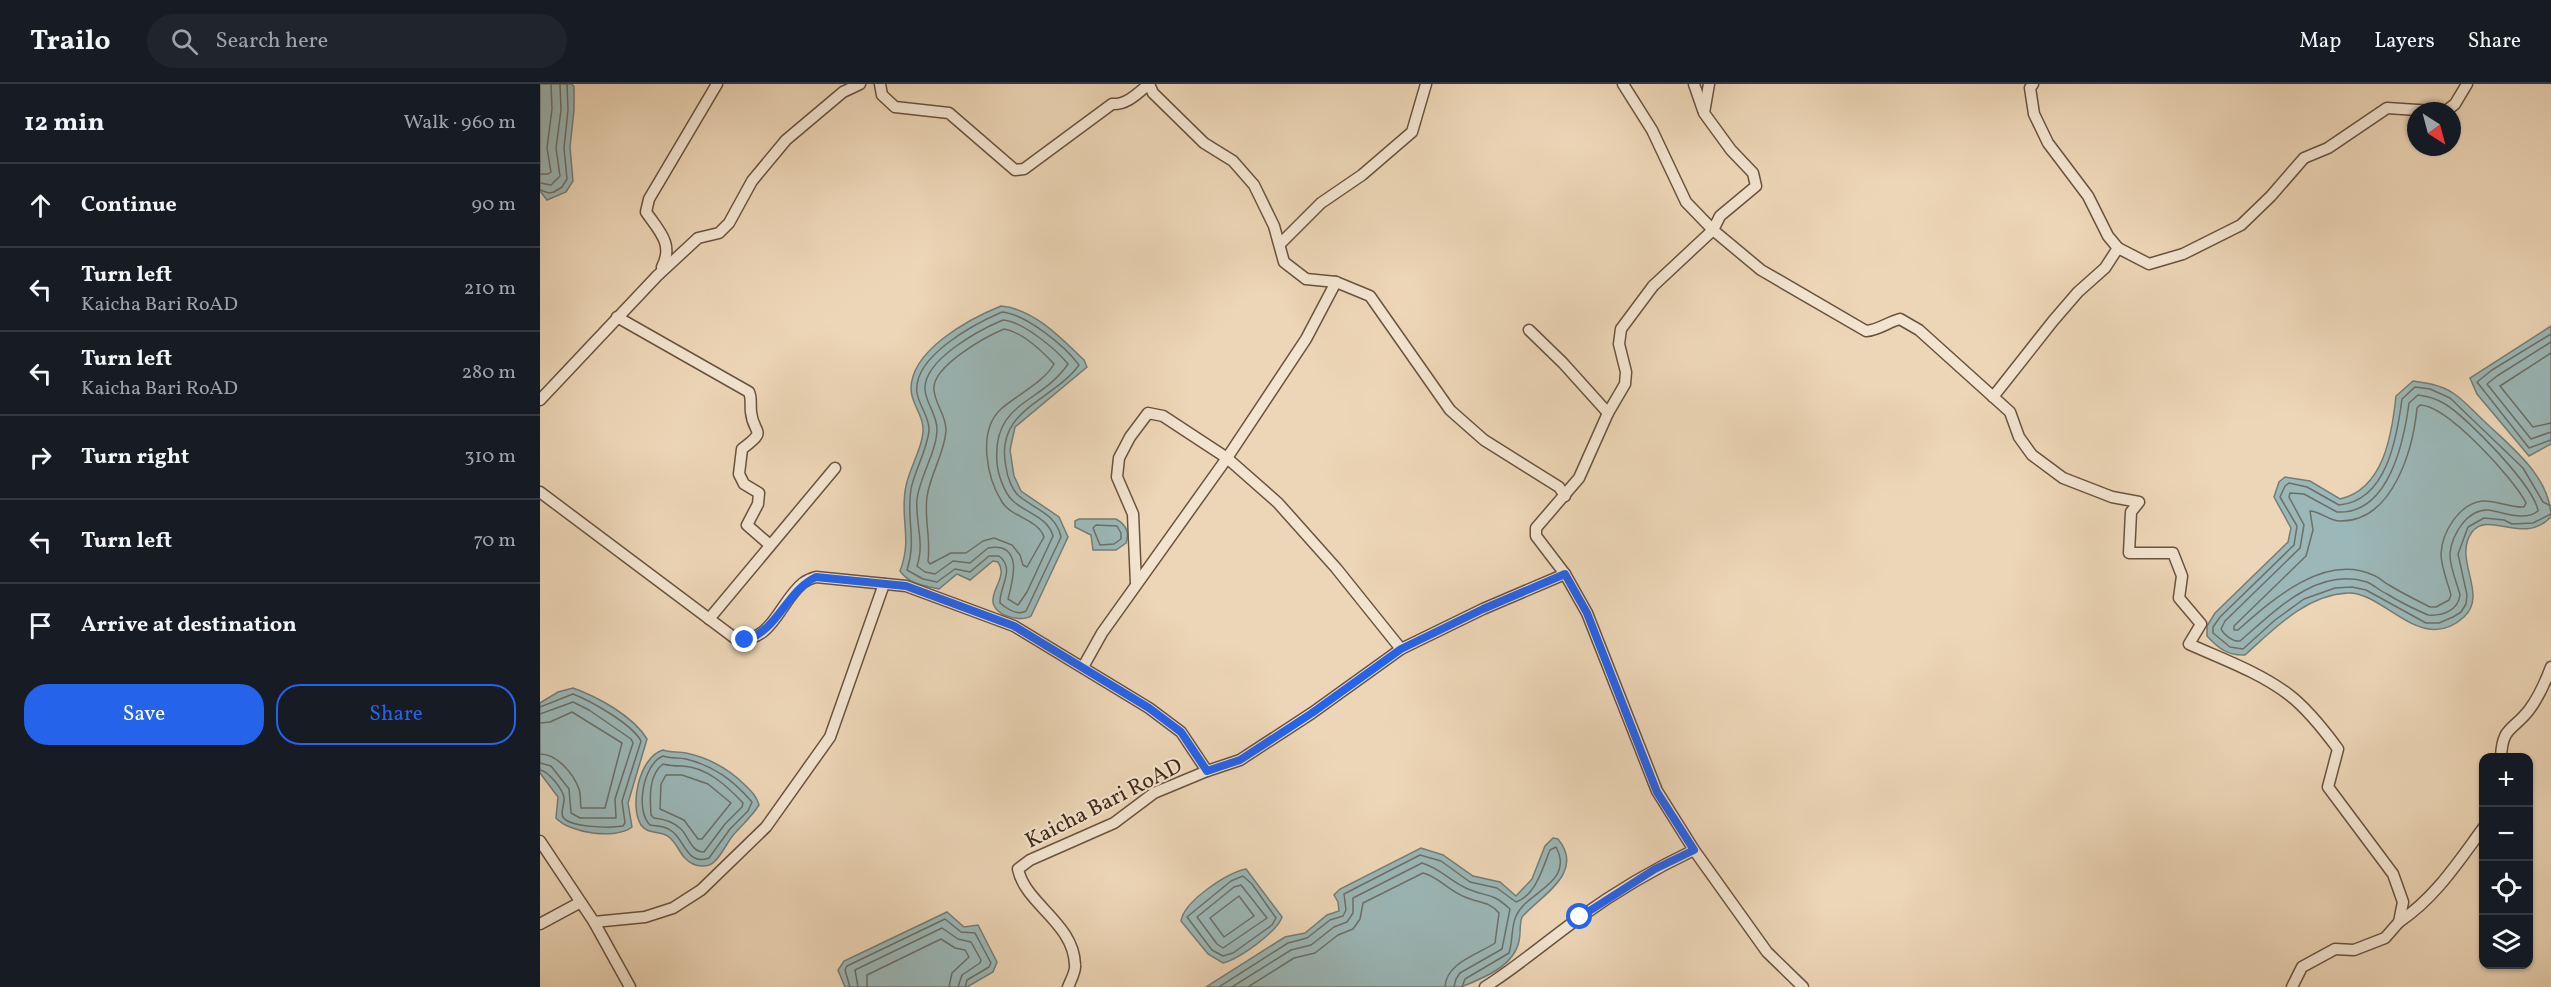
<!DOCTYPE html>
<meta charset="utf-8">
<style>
:root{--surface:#171b24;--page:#20242c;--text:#f1f3f6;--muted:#9ea1a6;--line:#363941;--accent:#2563eb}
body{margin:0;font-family:Vollkorn,serif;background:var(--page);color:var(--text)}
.controls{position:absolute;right:18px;bottom:18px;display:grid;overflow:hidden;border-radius:12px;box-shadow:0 2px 4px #0004}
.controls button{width:54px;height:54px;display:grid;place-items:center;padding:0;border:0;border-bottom:2px solid var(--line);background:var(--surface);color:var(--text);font:30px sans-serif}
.compass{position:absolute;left:1867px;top:18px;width:54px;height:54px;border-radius:50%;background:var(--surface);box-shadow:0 2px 4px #0004;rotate:144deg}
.stop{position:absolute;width:18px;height:18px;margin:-14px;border:4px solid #2563eb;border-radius:50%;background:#fff}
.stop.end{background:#2563eb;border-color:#fff;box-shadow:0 2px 6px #0008}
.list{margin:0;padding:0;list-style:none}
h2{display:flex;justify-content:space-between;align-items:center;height:78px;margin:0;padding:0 24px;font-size:26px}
h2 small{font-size:20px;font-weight:400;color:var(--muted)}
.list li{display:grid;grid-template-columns:39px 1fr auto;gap:18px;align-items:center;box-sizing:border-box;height:84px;padding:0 24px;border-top:2px solid var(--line)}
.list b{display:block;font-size:22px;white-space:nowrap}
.list p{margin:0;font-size:20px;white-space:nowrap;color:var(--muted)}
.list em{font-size:20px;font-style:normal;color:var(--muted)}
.actions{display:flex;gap:12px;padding:18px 24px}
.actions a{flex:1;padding:14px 0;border:2px solid var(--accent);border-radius:24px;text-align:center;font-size:21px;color:var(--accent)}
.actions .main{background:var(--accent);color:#fff}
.icon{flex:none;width:33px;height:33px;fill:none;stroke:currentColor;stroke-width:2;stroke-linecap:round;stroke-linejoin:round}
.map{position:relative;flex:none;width:2011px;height:903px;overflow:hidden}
header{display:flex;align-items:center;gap:36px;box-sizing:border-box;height:84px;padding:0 30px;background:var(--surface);border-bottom:2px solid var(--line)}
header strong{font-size:28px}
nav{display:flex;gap:33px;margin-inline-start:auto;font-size:21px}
.search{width:420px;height:54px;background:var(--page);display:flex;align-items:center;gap:15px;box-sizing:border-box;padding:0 21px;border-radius:33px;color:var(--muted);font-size:22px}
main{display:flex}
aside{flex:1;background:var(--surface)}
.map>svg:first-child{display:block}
.water{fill:#9bb7b7;stroke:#757d77;stroke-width:1.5}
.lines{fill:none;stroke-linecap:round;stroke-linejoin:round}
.shore{stroke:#6c6f67;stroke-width:1.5}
.street-casing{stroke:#69533f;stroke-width:13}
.street{stroke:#f3e4d0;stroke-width:10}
.route{stroke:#2563eb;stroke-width:8}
.labels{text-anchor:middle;stroke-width:4.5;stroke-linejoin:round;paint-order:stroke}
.street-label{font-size:22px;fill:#3d2717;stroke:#f3e4d0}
</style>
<header>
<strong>Trailo</strong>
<div class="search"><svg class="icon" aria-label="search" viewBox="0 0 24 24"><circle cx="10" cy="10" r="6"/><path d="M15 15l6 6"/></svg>Search here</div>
<nav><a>Map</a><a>Layers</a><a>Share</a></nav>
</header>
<main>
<aside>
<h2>12 min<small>Walk · 960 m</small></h2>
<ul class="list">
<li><svg class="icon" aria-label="ahead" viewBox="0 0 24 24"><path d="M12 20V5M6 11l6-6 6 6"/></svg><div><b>Continue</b></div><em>90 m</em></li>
<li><svg class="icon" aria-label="left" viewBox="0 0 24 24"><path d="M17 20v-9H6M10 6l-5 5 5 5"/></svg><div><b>Turn left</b><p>Kaicha Bari RoAD</p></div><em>210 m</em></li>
<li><svg class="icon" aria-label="left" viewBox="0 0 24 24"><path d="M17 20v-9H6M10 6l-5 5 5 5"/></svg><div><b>Turn left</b><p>Kaicha Bari RoAD</p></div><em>280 m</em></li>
<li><svg class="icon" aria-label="right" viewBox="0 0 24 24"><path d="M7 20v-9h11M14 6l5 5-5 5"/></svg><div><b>Turn right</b></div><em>310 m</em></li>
<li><svg class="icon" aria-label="left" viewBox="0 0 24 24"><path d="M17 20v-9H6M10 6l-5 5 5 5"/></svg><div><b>Turn left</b></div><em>70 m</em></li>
<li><svg class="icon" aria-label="arrive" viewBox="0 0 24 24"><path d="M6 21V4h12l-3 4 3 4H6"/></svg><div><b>Arrive at destination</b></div></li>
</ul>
<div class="actions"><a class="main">Save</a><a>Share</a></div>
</aside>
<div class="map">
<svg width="2011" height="903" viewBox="0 0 2011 903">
<rect width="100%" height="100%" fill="#edd6b7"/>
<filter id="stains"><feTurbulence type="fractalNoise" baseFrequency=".00333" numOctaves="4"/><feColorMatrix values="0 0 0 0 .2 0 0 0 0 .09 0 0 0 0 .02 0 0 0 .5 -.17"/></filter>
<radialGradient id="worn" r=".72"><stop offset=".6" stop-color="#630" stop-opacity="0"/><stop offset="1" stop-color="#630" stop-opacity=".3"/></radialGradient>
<!-- water -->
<g class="water">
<path d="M0 0H32L34 3V26L30 63 33 97 26 108 7 116 0 107Z"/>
<path d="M461 222C494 225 521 254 544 276L547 283 475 343 470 366 474 392 481 407 519 433 528 453 491 532C481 539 451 531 453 515 454 502 467 491 458 478L453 477 430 496 417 490 399 505C385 502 369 500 360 487 373 454 359 434 366 402 369 385 384 361 383 344 383 331 371 319 371 305 371 266 429 235 461 222Z"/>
<path d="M2011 242V360L1989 372 1937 310 1930 294Z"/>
<path d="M1873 297C1887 299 1901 301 1913 309 1924 316 1934 328 1944 337 1971 363 2010 392 2011 433 1983 462 1949 426 1932 448 1912 475 1949 510 1924 533 1881 572 1845 508 1808 509 1766 511 1735 544 1705 571 1688 572 1678 564 1667 552V542L1675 529 1748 458 1751 444 1734 413 1739 398 1745 393 1770 397 1800 415C1844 405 1852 350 1856 312Z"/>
<path d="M539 435H576C585 440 590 448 586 459L576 466H553L551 451 535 443V437Z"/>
<path d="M33 604C58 613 93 632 107 655L88 719 92 743C76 756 29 749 16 734L18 713 0 689V619L18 608Z"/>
<path d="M123 666C131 669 138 667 146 669 170 674 189 685 206 702 212 708 217 713 219 721 212 732 204 739 196 748 187 757 183 770 174 778 169 783 159 783 153 780 140 774 139 761 129 753 121 746 108 751 101 741 89 722 99 673 123 666Z"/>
<path d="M1013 754 1018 755C1046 789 1000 812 982 833 979 841 981 849 979 857 974 882 944 894 921 903H666L745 853 765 849 787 831 799 827 798 818 794 811 800 805 881 764 903 771 933 792 960 798 976 812 992 795 1005 762Z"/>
<path d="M706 785 742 833C737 848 699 875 683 879L668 870 641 837C644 817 687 789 706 785Z"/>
<path d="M407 828 424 843 438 841 457 878 453 888 427 903H305L298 886 304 877Z"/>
</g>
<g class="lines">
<!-- shore -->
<g class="shore">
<path d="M0 90H8L11 88 7 64 12 25 11 0"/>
<path d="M0 99 11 101 20 92 16 64 21 26 20 0"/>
<path d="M0 106 9 109 14 108 22 103 27 95 24 64 28 26 27 0"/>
<path d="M462 228C486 230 525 262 539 281 512 318 454 325 466 383 467 392 472 406 479 412 496 426 516 430 521 453L486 527C477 532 467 525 460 519 459 503 476 485 459 472H449L430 488 415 485 397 498 383 495 367 486C377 456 366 435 371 405 374 388 390 359 389 344 388 331 379 321 377 309 372 273 434 240 462 228Z"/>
<path d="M463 236C482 237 516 265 528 280 500 321 452 317 457 379 458 390 464 409 473 417 486 429 508 433 513 452L487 508 478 521 468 515C473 496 484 458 448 464L430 479 413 477 395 490 385 488 377 482C385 459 375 438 377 415 380 392 397 367 397 345 397 331 386 319 385 306 383 276 439 246 463 236Z"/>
<path d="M464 245C482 248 502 267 514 280 504 298 477 311 461 325 437 347 447 394 462 418 471 433 498 435 504 453L487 483 483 481 480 471 472 461 454 454 443 457 426 469H411L390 480 388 477C391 455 384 434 387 413 390 390 405 369 406 346 406 331 395 320 394 306 391 283 445 253 464 245Z"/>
<path d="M2011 250 1952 286 1937 298 1989 364 2011 356"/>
<path d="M2011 258 1957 292 1947 300 1991 355 2011 348"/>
<path d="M2011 269 1960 302 1993 343 2011 339"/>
<path d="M1878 311C1887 312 1897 315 1905 320 1927 333 1995 403 1998 427 1984 438 1964 428 1948 426 1927 425 1912 451 1910 469 1909 481 1917 499 1920 511 1918 527 1902 532 1888 531 1874 525 1860 518 1847 510 1840 507 1834 501 1827 498 1777 482 1734 528 1700 557 1693 558 1684 551 1681 545L1685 537 1760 464 1764 441 1749 413 1750 409 1764 410 1797 428C1849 431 1864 357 1869 319Z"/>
<path d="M1880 321C1907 321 1974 395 1986 419L1984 423C1970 424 1956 416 1942 417 1919 420 1902 448 1901 470 1901 483 1908 499 1911 511L1909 516 1896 523H1890C1876 516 1862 509 1849 501 1843 498 1839 493 1833 491 1784 469 1732 516 1698 546H1694V542L1766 472 1773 446 1770 427C1780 427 1789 437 1800 437 1853 438 1873 365 1877 324Z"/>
<path d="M2011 422 2003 418 1983 384 1910 314 1890 305 1875 303 1862 315C1857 353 1847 417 1799 421L1767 403 1749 399 1745 402 1740 413 1757 442 1754 461 1680 533 1673 543V549L1690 563 1703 565 1735 536 1764 515 1795 504 1812 503 1826 506 1886 539H1899L1913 533 1921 528 1926 520 1927 511 1918 470 1928 443 1944 434 1964 436 1972 440 1993 439 2011 430"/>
<path d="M556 441 577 442 581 449V455L574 460 560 461 553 444Z"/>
<path d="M0 623 33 610C51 617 92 640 101 657L82 717 85 739 83 742C71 744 30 744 23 733 20 728 25 719 24 714 23 705 8 687 0 686"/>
<path d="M0 630 33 618 49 626 91 655 93 659 75 715 76 734H40L31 729 29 705 11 682 0 679"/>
<path d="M0 639 10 638 32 628 82 659 65 724H41C40 718 41 711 39 705 33 689 17 670 0 670"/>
<path d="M123 672C131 675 138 673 146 675 174 682 193 696 212 718L208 727 190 745 169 774C148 782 145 758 133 748 126 742 118 742 110 741 95 727 103 680 123 672Z"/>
<path d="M123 680C130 682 135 682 142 682 167 683 187 702 203 719L202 723 185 740 164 768C151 768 149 753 141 745 133 737 124 735 114 734L111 731C110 715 108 691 123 680Z"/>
<path d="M126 691H142L168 700 191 719 162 755H158L144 736 120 725 121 700Z"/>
<path d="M703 792 712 800 736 834 732 841 693 869 683 872 672 866 647 833 691 797Z"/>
<path d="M701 801 727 834 683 864 677 860 657 833 694 803Z"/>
<path d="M699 812 714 832 684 853 670 834Z"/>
<path d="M310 903 305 886 307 882 405 835 421 848 435 849 451 879 449 883 427 896 425 903"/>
<path d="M318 903 315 886 402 844 418 855 431 858 441 876 440 879 422 891 418 903"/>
<path d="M327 903V891L401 855 415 864 425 866 429 873 412 889 409 903"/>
<path d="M679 903 748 859 767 854 790 836 803 832 806 826 804 810 880 771 901 777 930 798 957 804 976 818C996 811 1003 783 1010 766L1016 763C1035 799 987 807 976 832 971 843 973 857 969 869L925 895 922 903"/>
<path d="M692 903 751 866 771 861 794 843 807 838 813 829V814L882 779C900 784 911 798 928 805 949 814 950 807 970 825L962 865 920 889 916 895 914 903"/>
<path d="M708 903 754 874 775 869 798 851 813 845 820 835 823 819 883 789C899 793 909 807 925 813 938 819 949 817 959 829L955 859C937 871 906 879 905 903"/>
</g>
<!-- street casing -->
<g class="street-casing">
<g id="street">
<path d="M340 0 342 11 355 23 409 29 475 86 484 85 572 20C587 21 598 9 609 0"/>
<path d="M609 0 613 9 664 59 693 77 714 101 734 142 744 178 766 195 796 198 830 212 910 326 944 356 1019 403 1025 412"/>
<path d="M1083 0 1112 46 1146 118 1173 146 1221 186 1326 247C1339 246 1348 238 1360 235L1379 246 1470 328 1479 353 1492 371 1523 394 1572 413 1599 418 1591 428 1589 469H1633L1642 492 1639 514 1661 540 1649 560C1682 575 1719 588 1748 610 1767 624 1784 646 1798 665L1788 703 1853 790 1863 818 1859 838 1845 854 1814 866 1795 865 1762 883 1752 903"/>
<path d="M1154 0 1163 26"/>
<path d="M1493 0 1490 4 1494 30 1508 59 1548 112 1568 152 1578 164 1609 180 1643 170 1701 141 1731 112 1764 74 1788 64 1847 24 1893 27"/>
<path d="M1906 27 1915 20 1927 0"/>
<path d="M740 160 781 119 822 91 872 48 886 0"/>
<path d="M122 183C134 160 119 147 106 128L109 115 177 0"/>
<path d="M77 233 209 308C212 315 210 320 211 328 213 351 229 345 202 365L199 390 204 400 219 409 218 420 207 441 230 461"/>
<path d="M989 246 1023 279 1068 329"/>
<path d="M1453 313 1513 237 1538 208 1565 184 1578 164"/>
<path d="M0 316 117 192 158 154 179 149 189 139 212 97 246 56 303 8 320 0"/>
<path d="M0 408 196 555C232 560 240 517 263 499 267 496 272 494 276 493L366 502 474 542 609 624 641 648 667 687"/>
<path d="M1025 490 996 452V444L1039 394 1068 329 1085 300 1086 288 1079 260 1081 245 1113 202 1173 146 1180 132 1216 102 1213 89 1191 66 1164 29 1169 0"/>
<path d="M596 500 593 430 577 393 579 374 590 353 608 329 623 332 687 374 766 255 796 198"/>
<path d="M169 535 295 384"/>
<path d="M543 583 562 549 687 374 738 419 796 484 861 565"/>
<path d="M1961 674C1962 642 1973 647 1989 626 1999 613 2005 599 2011 583"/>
<path d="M0 757 54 838 90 903"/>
<path d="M54 838 105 833 133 824 161 806 226 743 290 653 344 500"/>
<path d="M1859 838C1896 813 1918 778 1944 743"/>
<path d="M0 840 39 819"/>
<path d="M528 903C531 896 536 887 535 881 534 839 485 820 478 785L490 776 574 739 614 709 667 687 700 676 772 629 861 565 943 525 1025 490 1047 529 1117 707 1154 766 1227 868 1263 903"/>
<path d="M945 903C978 882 1007 857 1039 834 1075 808 1114 785 1154 766"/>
</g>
</g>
<!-- street -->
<use href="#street" class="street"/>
</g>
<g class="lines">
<!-- route -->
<path class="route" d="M205 556C238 547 246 507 276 493L366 502 474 542 609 624 641 648 667 687 700 676 772 629 861 565 943 525 1025 490 1047 529 1117 708 1154 766 1115 785 1040 833"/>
</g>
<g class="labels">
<!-- street labels -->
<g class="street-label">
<text transform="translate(563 718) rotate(-27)" y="8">Kaicha Bari RoAD</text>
</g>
</g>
<rect width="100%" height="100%" filter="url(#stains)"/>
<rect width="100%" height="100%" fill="url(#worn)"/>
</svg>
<div class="controls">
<button>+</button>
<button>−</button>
<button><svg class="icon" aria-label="locate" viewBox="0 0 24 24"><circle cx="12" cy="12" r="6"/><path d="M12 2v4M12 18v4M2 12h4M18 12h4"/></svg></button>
<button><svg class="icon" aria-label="layers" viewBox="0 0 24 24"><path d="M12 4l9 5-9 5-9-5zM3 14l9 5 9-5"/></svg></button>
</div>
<svg class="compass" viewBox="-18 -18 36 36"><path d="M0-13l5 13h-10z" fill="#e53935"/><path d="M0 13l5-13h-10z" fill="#9ea1a6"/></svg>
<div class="stop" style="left:1040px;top:833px"></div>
<div class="stop end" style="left:205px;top:556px"></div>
</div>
</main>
